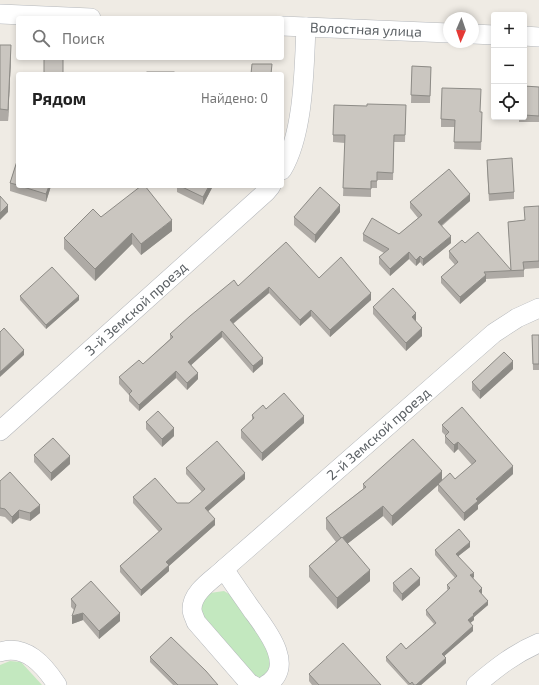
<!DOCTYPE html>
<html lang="ru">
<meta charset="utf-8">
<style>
:root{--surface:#fff;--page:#f6f6f6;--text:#222;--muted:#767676;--line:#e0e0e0}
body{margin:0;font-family:"Exo 2",sans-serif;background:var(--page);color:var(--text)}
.controls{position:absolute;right:12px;top:12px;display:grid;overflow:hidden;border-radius:4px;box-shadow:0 2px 6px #0003}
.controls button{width:36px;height:36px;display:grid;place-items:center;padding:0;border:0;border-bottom:1px solid var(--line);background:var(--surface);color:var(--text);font:20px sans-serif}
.compass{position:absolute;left:443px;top:12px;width:36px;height:36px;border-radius:50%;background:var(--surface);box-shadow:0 2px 6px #0003;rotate:182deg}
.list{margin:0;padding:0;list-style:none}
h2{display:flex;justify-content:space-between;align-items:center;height:52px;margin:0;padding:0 16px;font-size:17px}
h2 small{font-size:13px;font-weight:400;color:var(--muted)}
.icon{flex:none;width:22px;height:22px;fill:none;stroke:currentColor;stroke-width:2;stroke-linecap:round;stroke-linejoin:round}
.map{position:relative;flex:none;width:539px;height:685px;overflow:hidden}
.search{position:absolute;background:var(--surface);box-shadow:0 2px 6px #0003;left:16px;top:16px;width:268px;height:44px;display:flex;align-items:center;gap:10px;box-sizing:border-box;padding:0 14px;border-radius:4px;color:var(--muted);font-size:15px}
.panel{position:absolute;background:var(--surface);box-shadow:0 2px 6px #0003;left:16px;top:72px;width:268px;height:116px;border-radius:4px}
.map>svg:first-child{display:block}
.green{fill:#c3e8bf}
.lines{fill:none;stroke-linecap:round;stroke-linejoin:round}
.minor-casing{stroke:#b4b7bb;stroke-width:20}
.minor{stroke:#fff;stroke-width:19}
.wall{fill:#aeaaa5}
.shaded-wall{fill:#8d8b86}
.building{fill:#cac6c0;stroke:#8d8b86}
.labels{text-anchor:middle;stroke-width:3;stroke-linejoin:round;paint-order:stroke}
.street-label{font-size:14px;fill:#5c6165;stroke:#fff}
</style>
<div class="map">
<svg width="539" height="685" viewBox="0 0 539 685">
<rect width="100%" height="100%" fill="#efebe4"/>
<!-- green -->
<g class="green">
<path d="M224 591 237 599 267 648 271 662 267 673 263 677 258 679 254 678 205 624 200 604 210 593Z"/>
<path d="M10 661 21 662 42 685H0V665Z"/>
</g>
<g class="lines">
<!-- minor casing -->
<g class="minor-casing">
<g id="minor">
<path d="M0 14 91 18"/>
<path id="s1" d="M282 26 449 33"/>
<path d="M473 34 494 35"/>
<path d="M524 36 539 37"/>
<path d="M282 170C304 133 304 70 306 27"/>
<path id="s2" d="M0 431 266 192 271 186"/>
<path d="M224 569C233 583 243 597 252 610 266 629 297 667 266 685"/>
<path d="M0 652C26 644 44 665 57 685"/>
<path id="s3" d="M253 685 250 684 196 622C195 618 192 614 192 609 192 592 212 580 224 569L494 333 517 318 539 308"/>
<path d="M476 685C496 668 515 653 539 643"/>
</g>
</g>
<!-- minor -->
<use href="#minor" class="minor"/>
</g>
<!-- wall -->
<g class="wall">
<path d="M0 45 11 57 8 121H0Z"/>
<path d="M412 66 431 67 430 103H411Z"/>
<path d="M524 86 539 87V122H519V117H524Z"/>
<path d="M406 105 405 142H394L393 180H377V188H371V197L343 196 345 143 333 142V135L367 106Z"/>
<path d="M480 112 482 120 481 150 454 149 455 127H441V119Z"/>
<path d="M18 158V186H51L46 202 10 191V183Z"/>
<path d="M487 160 514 192V199L489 201 487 168Z"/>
<path d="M177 186H213L203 205 177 192Z"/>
<path d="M470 201 442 226 451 243 423 266 420 262 416 266 409 259 390 276 379 264V257L384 253 363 241V234H399L418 218 410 208V202Z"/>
<path d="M539 206V268L524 269V277L486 279V281L460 304 441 283V277L455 265 449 258V251L465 243 511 270 508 222 525 220Z"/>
<path d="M340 212 315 243 294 225V217Z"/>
<path d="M101 217 172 231 141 255 132 244 95 281 64 249V238Z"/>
<path d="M319 278 371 300 330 337 311 316 300 326 269 293 233 324 263 364 253 373 222 337 191 365 198 379 187 390 176 378 139 411 129 401V395L119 384V377L143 364 170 339V334L238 286Z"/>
<path d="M20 296 79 300 46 329 20 300Z"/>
<path d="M373 307 416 321V322L422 336 406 351 373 314Z"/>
<path d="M532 335H539V370H533Z"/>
<path d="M513 369 480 399 472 390V382Z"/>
<path d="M266 409 304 423 262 461 241 438V430L252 421V415Z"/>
<path d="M146 422 174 436 162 447 146 429Z"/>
<path d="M442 425 513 474 478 505V509L464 521 438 491V485L392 526 383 516 347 544 370 581 337 609 309 577V566L336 542 326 529V518L363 489V484L455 479 472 465 458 449 454 453 445 443V435L442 432Z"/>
<path d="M34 455 70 464 51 481 34 462Z"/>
<path d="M186 468 245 479 208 511 215 525 169 566V571L141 596 120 572V566L159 532 133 503V497L177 503H189L202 492 186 474Z"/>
<path d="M0 481 40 513 30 521 19 518 12 524 5 517 0 516Z"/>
<path d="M470 547 458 556 474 577 473 578 482 593 481 594 488 605 474 617V620L470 623 473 631 444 656 446 663 421 685H408L386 661V657L406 649 434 624 426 615V610L448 590 447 589V585L455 578 435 555V550Z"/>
<path d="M393 583 420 585 402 601 393 591Z"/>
<path d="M71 599 120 621 99 639 83 620 72 624 74 610 71 607Z"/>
<path d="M150 657 218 685H173L150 662Z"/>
<path d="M309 674 381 685H312L309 681Z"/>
</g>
<!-- shaded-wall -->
<g class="shaded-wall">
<path d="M11 45V57L8 121V110Z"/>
<path d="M49 186H51L46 202V194Z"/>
<path d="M209 186H213L203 205V197Z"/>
<path d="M470 194V201L438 228V222Z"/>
<path d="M8 205V212L0 220V213Z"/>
<path d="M340 205V212L315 243V235Z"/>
<path d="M172 220V231L141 255V244Z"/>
<path d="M132 233V244L95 281V269Z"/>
<path d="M451 236V243L423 266V259Z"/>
<path d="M409 252V259L390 276V269Z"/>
<path d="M420 256V262L416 266V260Z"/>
<path d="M486 275V281L460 304V297Z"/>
<path d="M269 287V293L230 326V320Z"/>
<path d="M371 293V300L330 337V330Z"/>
<path d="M79 296V300L46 329V325Z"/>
<path d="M311 310V316L300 326V320Z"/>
<path d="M416 313V321L412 325V317Z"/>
<path d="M422 328V336L406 351V343Z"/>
<path d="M222 331V337L188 368V362Z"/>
<path d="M24 350V355L0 377V372Z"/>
<path d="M263 358V364L253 373V366Z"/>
<path d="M513 361V369L480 399V391Z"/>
<path d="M176 371V378L139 411V405Z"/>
<path d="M198 373V379L187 390V383Z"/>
<path d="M304 416V423L262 461V453Z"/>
<path d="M174 428V436L162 447V439Z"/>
<path d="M458 442V449L454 453V445Z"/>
<path d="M70 456V464L51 481V473Z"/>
<path d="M513 466V474L478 505V509L464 521V513L476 499Z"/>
<path d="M442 471V481L438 484V485L392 526V516Z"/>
<path d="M245 473V479L205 514V508Z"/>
<path d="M40 505V513L30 521V513Z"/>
<path d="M383 506V516L342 548V538Z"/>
<path d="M19 510V518L12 524V517Z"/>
<path d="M215 519V525L169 566V571L141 596V590L166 562Z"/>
<path d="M470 542V547L456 558V554Z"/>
<path d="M370 570V581L337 609V598Z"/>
<path d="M474 573V577L470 580V575Z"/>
<path d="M420 578V585L402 601V594Z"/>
<path d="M482 588V593L479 596V591Z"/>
<path d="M488 601V605L474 617V620L468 625V620L473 614Z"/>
<path d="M83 613V620L72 624V616Z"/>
<path d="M120 613V621L99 639V631Z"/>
<path d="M473 626V631L442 658V654Z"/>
<path d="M446 658V663L421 685H416Z"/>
</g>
<!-- building -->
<g class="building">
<path d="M0 45H11L8 110 0 109Z"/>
<rect x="44" y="58" width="19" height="16"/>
<path d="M252 64H272L271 74H251Z"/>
<path d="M412 66 431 67 430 96 411 95Z"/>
<rect x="147" y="72" width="27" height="2"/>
<path d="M524 86 539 87V116L524 115Z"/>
<path d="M442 88 481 89 480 112H482L481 142H454L455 120 441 119Z"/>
<path d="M367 104 406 105 405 135H394L393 173 377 172V181H371V189L343 188 345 135H333L334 105 367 106Z"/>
<path d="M18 158V185L10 183Z"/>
<path d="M512 158 514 192 489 194 487 160Z"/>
<path d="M449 169 470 194 438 222 451 236 423 259 420 256 416 260 409 252 390 269 379 257 389 249 363 234 372 218 399 234 422 215 410 202Z"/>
<path d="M20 186H49L46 194Z"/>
<path d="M141 186H145L172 220 141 244 132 233 95 269 64 238 93 209 101 217Z"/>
<path d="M180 186H209L203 197Z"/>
<path d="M320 187 340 205 315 235 294 217Z"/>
<path d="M0 196 8 205 0 213Z"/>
<path d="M539 206V261L523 262 524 270 484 272 486 275 460 297 441 277 458 262 449 251 462 240 465 243 478 232 511 270 508 222 525 220 524 207Z"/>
<path d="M286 242 319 278 341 257 371 293 330 330 311 310 300 320 269 287 230 320 263 358 253 366 222 331 188 362 198 373 187 383 176 371 139 405 129 394 132 391 119 377 139 360 143 364 173 337 170 334 190 316 234 280 238 286Z"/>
<path d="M52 267 79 296 46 325 20 296Z"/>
<path d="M393 288 416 313 412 317 422 328 406 343 373 307Z"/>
<path d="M4 328 24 350 0 372V332Z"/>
<path d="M532 335H539V364H533Z"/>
<path d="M504 352 513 361 480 391 472 382Z"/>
<path d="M284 393 304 416 262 453 241 430 254 418 252 415 263 405 266 409Z"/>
<path d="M462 407 513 466 476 499 478 501 464 513 438 484 450 473 455 479 476 461 458 442 454 445 445 436 449 432 442 425Z"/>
<path d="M158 411 174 428 162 439 146 422Z"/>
<path d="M53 438 70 456 51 473 34 455Z"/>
<path d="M413 439 442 471 392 516 383 506 342 538H341L326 518 366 487 363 484Z"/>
<path d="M217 441 245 473 205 508 215 519 166 562 169 565 141 590 120 566 162 529 133 497 155 478 177 503H189L205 489 186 468Z"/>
<path d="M10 472 40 505 30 513 19 510 12 517 5 509 0 508V481Z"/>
<path d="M459 529 470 542 456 554 474 573 470 575 482 588 479 591 488 601 473 614 474 615 468 620 473 626 442 654 446 658 416 685H414L412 682 410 684 386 657 401 643 406 649 436 623 426 610 450 588 447 585 457 576 435 550Z"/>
<path d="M342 537 370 570 337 598 309 566Z"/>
<path d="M411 568 420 578 402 594 393 583Z"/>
<path d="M91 581 120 613 99 631 83 613 72 616 76 605 71 599Z"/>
<path d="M171 637 206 671 218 685H178L150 657Z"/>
<path d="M343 643 381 685H319L309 674Z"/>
</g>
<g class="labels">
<!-- street labels -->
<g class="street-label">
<text dy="5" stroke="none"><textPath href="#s1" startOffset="84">Волостная улица</textPath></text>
<text dy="5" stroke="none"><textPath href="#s2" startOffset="183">3-й Земской проезд</textPath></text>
<text dy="5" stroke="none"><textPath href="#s3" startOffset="357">2-й Земской проезд</textPath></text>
</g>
</g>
</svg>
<div class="controls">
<button>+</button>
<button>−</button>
<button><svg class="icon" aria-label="locate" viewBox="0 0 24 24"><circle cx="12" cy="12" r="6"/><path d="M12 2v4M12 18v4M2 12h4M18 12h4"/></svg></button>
</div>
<svg class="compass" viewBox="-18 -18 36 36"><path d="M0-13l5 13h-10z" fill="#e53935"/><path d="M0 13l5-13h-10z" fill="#767676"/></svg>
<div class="search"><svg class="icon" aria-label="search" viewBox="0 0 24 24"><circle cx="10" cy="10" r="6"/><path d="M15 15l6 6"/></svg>Поиск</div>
<section class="panel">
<h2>Рядом<small>Найдено: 0</small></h2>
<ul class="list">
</ul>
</section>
</div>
